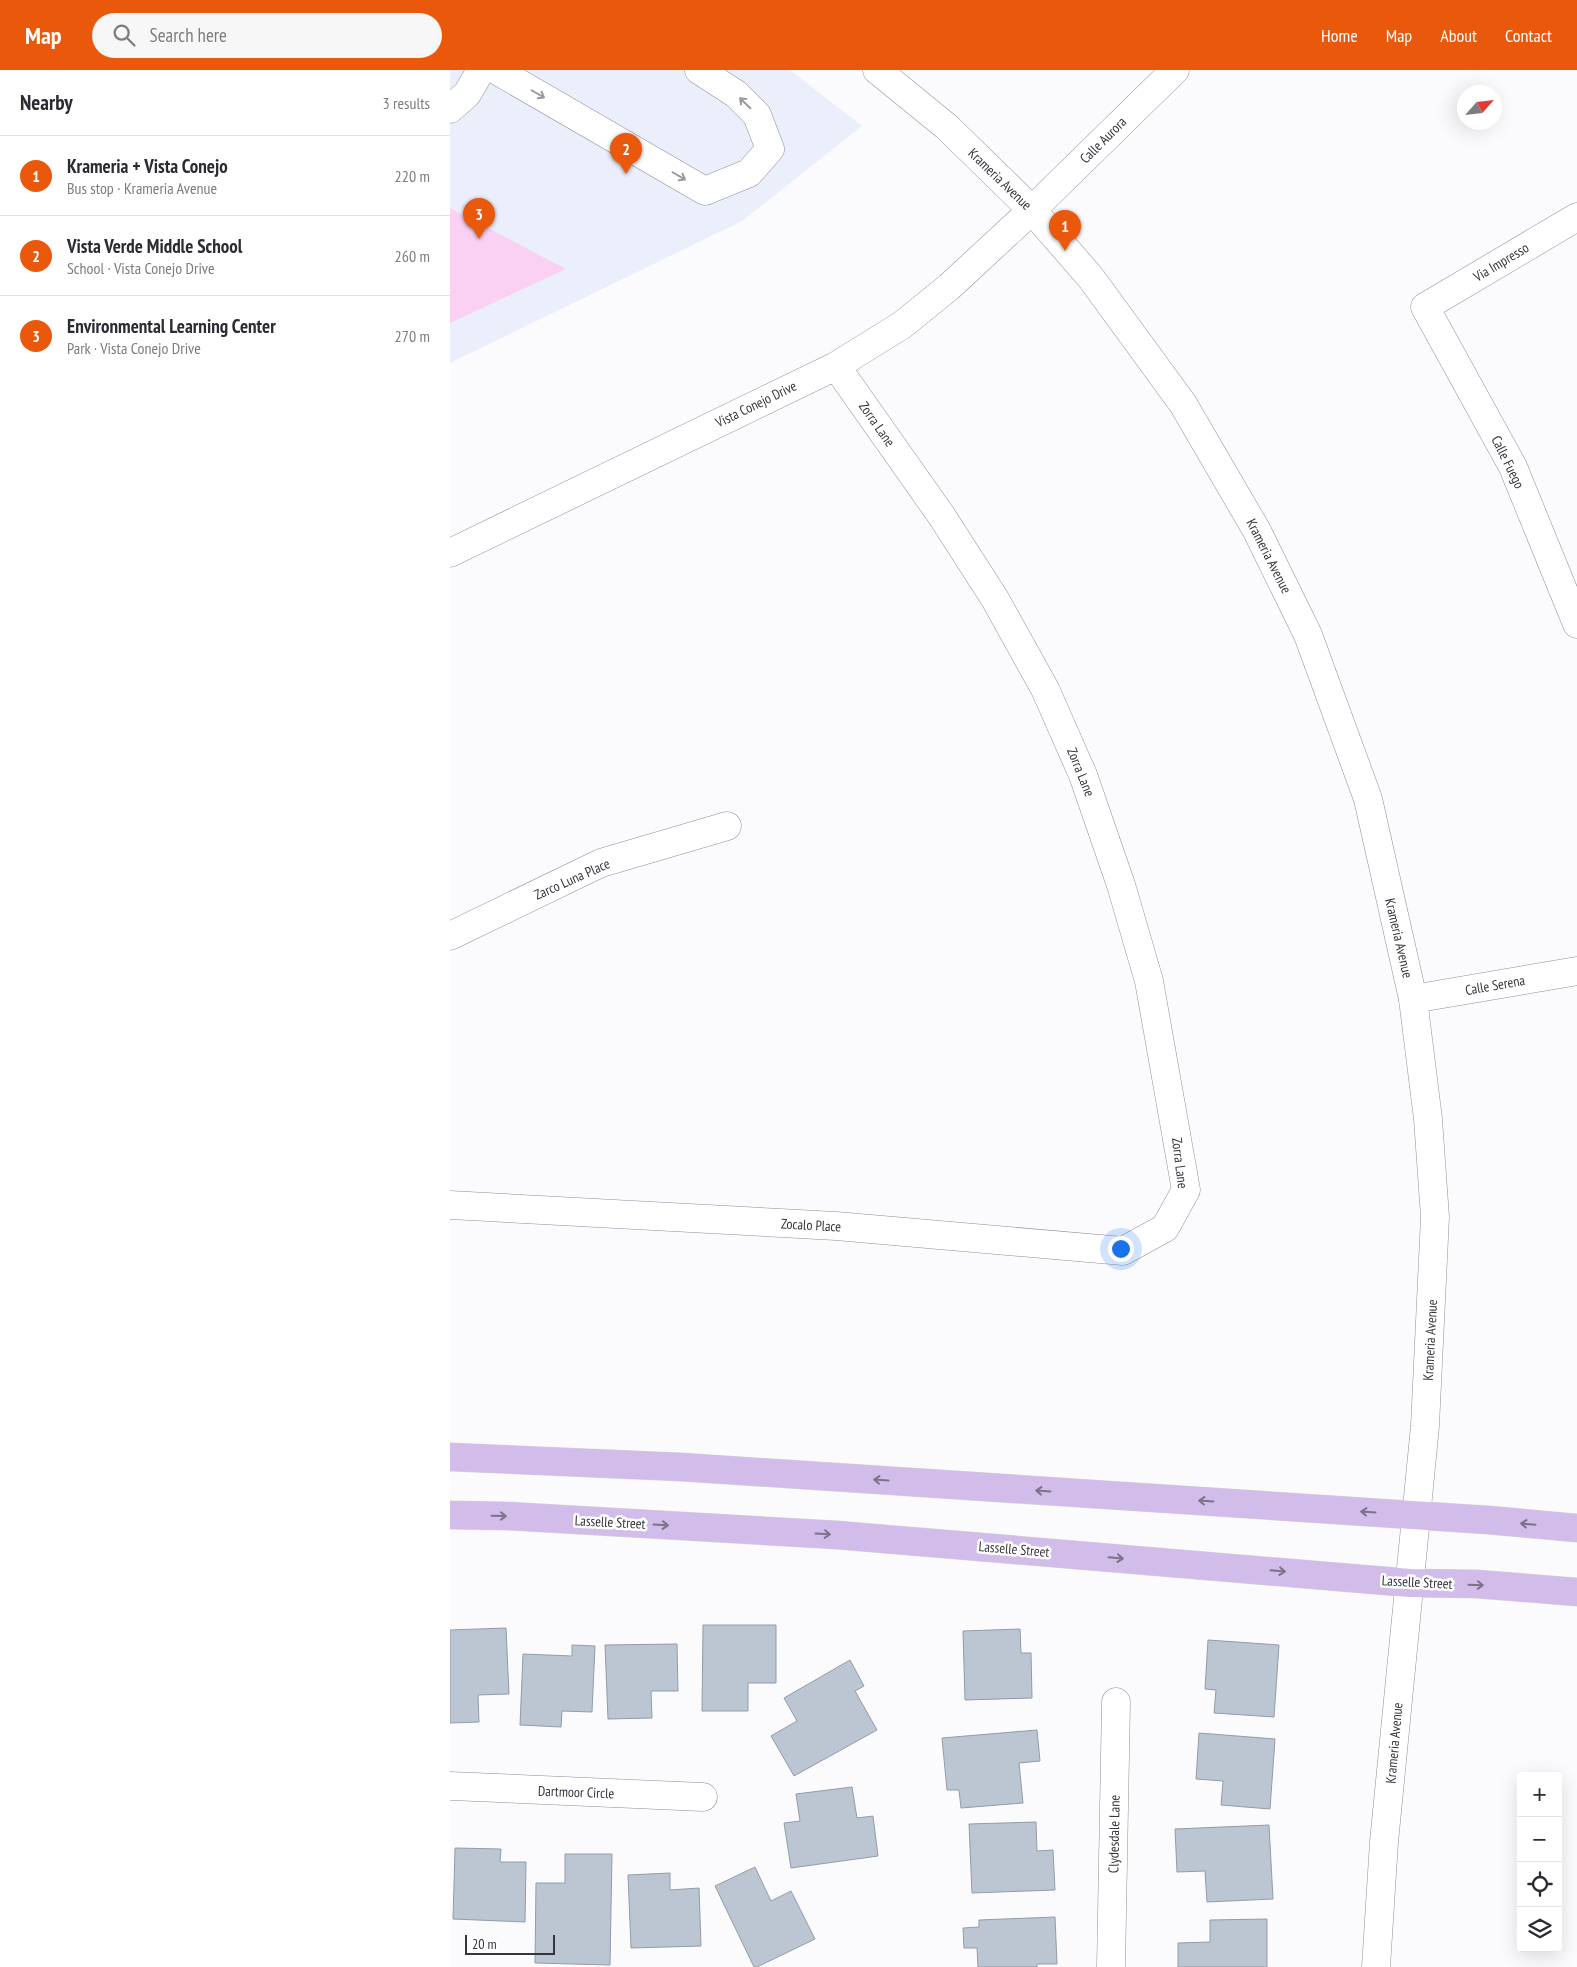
<!DOCTYPE html>
<meta charset="utf-8">
<style>
:root{--surface:#fff;--page:#f7f7f7;--text:#2b2b33;--muted:#7c7c81;--line:#e1e1e2;--accent:#ea580c}
body{margin:0;font-family:"PT Sans Narrow",sans-serif;background:var(--page);color:var(--text)}
.controls{position:absolute;right:15px;bottom:15px;display:grid;overflow:hidden;border-radius:5px;box-shadow:0 5px 20px #0002}
.controls button{width:45px;height:45px;display:grid;place-items:center;padding:0;border:0;border-bottom:1px solid var(--line);background:var(--surface);color:var(--text);font:25px sans-serif}
.compass{position:absolute;left:1007px;top:15px;width:45px;height:45px;border-radius:50%;background:var(--surface);box-shadow:0 5px 20px #0002;rotate:63deg}
.scale{position:absolute;left:15px;bottom:12px;width:90px;box-sizing:border-box;padding-left:5px;border:2px solid #35363c;border-top:0;font-size:14px;line-height:18px;white-space:nowrap;color:#35363c;-webkit-text-stroke:4px #fff;paint-order:stroke}
.you{position:absolute;left:670px;top:1178px;width:18px;height:18px;margin:-12px;border:4px solid #fff;border-radius:50%;background:#1a73e8;box-shadow:0 0 0 8px #1a73e833}
.badge{display:grid;place-items:center;width:32px;height:32px;border-radius:50%;background:var(--accent);color:#fff;font-size:16px;font-weight:700}
.pin{position:absolute;translate:-50% -41px;filter:drop-shadow(0 1px 2px #0008)}
.pin::after{content:'';position:absolute;top:26px;width:18px;height:15px;background:inherit;clip-path:polygon(0 0,100% 0,50% 100%)}
.list{margin:0;padding:0;list-style:none}
h2{display:flex;justify-content:space-between;align-items:center;height:65px;margin:0;padding:0 20px;font-size:21px}
h2 small{font-size:16px;font-weight:400;color:var(--muted)}
.list li{display:grid;grid-template-columns:32px 1fr auto;gap:15px;align-items:center;box-sizing:border-box;height:80px;padding:0 20px;border-top:1px solid var(--line)}
.list b{display:block;font-size:19px;white-space:nowrap}
.list p{margin:0;font-size:16px;white-space:nowrap;color:var(--muted)}
.list em{font-size:16px;font-style:normal;color:var(--muted)}
.icon{flex:none;width:28px;height:28px;fill:none;stroke:currentColor;stroke-width:2;stroke-linecap:round;stroke-linejoin:round}
.map{position:relative;flex:none;width:1127px;height:1897px;overflow:hidden}
header{display:flex;align-items:center;gap:30px;box-sizing:border-box;height:70px;padding:0 25px;background:var(--accent);color:#fff}
header strong{font-size:24px}
nav{display:flex;gap:28px;margin-inline-start:auto;font-size:18px}
.search{width:350px;height:45px;background:var(--page);display:flex;align-items:center;gap:12px;box-sizing:border-box;padding:0 18px;border-radius:28px;color:var(--muted);font-size:19px}
main{display:flex}
aside{flex:1;background:var(--surface)}
.map>svg:first-child{display:block}
.built{fill:#ebeefb}
.green{fill:#fbd1f3}
.building{fill:#bbc6d2;stroke:#929ca8}
.lines{fill:none;stroke-linecap:round;stroke-linejoin:round}
.minor-casing{stroke:#8d8f9d;stroke-width:29}
.major-casing{stroke:#d7d7d8;stroke-width:29}
.minor{stroke:#fff;stroke-width:28}
.major{stroke:#d2bcea;stroke-width:28}
.oneway{stroke:#9a9a9e}
.oneway2{stroke:#7c728a}
.labels{text-anchor:middle;stroke-width:5;stroke-linejoin:round;paint-order:stroke}
.street-label{font-size:14px;fill:#35363c;stroke:#fff}
</style>
<header>
<strong>Map</strong>
<div class="search"><svg class="icon" aria-label="search" viewBox="0 0 24 24"><circle cx="10" cy="10" r="6"/><path d="M15 15l6 6"/></svg>Search here</div>
<nav><a>Home</a><a>Map</a><a>About</a><a>Contact</a></nav>
</header>
<main>
<aside>
<h2>Nearby<small>3 results</small></h2>
<ul class="list">
<li><span class="badge">1</span><div><b>Krameria + Vista Conejo</b><p>Bus stop · Krameria Avenue</p></div><em>220 m</em></li>
<li><span class="badge">2</span><div><b>Vista Verde Middle School</b><p>School · Vista Conejo Drive</p></div><em>260 m</em></li>
<li><span class="badge">3</span><div><b>Environmental Learning Center</b><p>Park · Vista Conejo Drive</p></div><em>270 m</em></li>
</ul>
</aside>
<div class="map">
<svg width="1127" height="1897" viewBox="0 0 1127 1897">
<rect width="100%" height="100%" fill="#fbfbfe"/>
<!-- built -->
<path class="built" d="M0 0H340L412 56 292 151 0 293Z"/>
<!-- green -->
<path class="green" d="M0 138 116 199 0 253Z"/>
<!-- building -->
<g class="building">
<path d="M253 1555H326V1613H298V1641H252Z"/>
<path d="M56 1558 59 1624 28 1625 29 1652 0 1653V1560Z"/>
<path d="M570 1559 571 1583H581L582 1628 515 1630 513 1561Z"/>
<path d="M758 1570 829 1575 824 1647 764 1643 766 1620 755 1619Z"/>
<path d="M227 1574 228 1621H201L202 1648 158 1649 155 1575Z"/>
<path d="M122 1575 145 1576 142 1642 112 1641 111 1657 70 1655 73 1584 122 1586Z"/>
<path d="M400 1590 414 1616 405 1621 427 1660 344 1706 321 1666 347 1651 334 1628Z"/>
<path d="M587 1660 590 1691 569 1693 573 1733 511 1738 509 1720H497L492 1668Z"/>
<path d="M749 1663 825 1669 820 1739 771 1735 773 1711 746 1709Z"/>
<path d="M402 1717 407 1748 423 1746 428 1786 341 1798 334 1753 350 1751 346 1724Z"/>
<path d="M586 1752 587 1781 603 1780 605 1820 522 1823 519 1754Z"/>
<path d="M819 1755 823 1829 757 1832 755 1801 727 1802 725 1759Z"/>
<path d="M5 1778 51 1779 50 1792H76L75 1852 3 1849Z"/>
<path d="M115 1784H162L160 1895 85 1893 86 1813H115Z"/>
<path d="M305 1797 321 1831 341 1821 365 1869 307 1897H304L265 1816Z"/>
<path d="M220 1803V1820L249 1818 251 1876 181 1878 178 1805Z"/>
<path d="M605 1847 607 1894H587V1897H528L527 1878H514L513 1858 529 1857V1850Z"/>
<path d="M817 1849V1897H728V1873L760 1872V1850Z"/>
</g>
<g class="lines">
<!-- minor casing -->
<g class="minor-casing">
<g id="minor">
<path d="M46 0 255 121 299 103 320 79 307 45 286 24 249 0"/>
<path d="M427 0 497 57 582 140 641 208 733 334 807 461 858 565 918 729 963 929 978 1049 985 1147 975 1356 934 1772 926 1897"/>
<path d="M0 39 17 24 31 0"/>
<path d="M1127 147 975 237 1063 397 1127 554"/>
<path d="M0 483 386 296 452 255 499 217 582 140 725 0"/>
<path d="M0 866 151 793 277 756"/>
<path d="M963 929 1127 901"/>
<path d="M0 1135 386 1156 673 1181 715 1158 736 1120 699 911 671 815 633 705 595 619 545 529 491 445 386 296"/>
<path d="M0 1716 253 1727"/>
<path d="M661 1897 666 1632"/>
</g>
</g>
<!-- major casing -->
<g class="major-casing">
<g id="major">
<path d="M0 1387 231 1397 1038 1450 1127 1458"/>
<path d="M0 1445 57 1446 387 1465 960 1513 1027 1514 1127 1522"/>
</g>
</g>
<!-- minor -->
<use href="#minor" class="minor"/>
<!-- major -->
<use href="#major" class="major"/>
</g>
<!-- one-way arrows -->
<defs><path id="oneway-shaft" d="M-6 0H5M1.5-3L5.5 0L1.5 3" fill="none" stroke-width="1.6" stroke-linecap="round" stroke-linejoin="round" transform="scale(1.25)"/></defs>
<g class="oneway">
<use href="#oneway-shaft" transform="translate(88 24) rotate(30)"/>
<use href="#oneway-shaft" transform="translate(295 33) rotate(-136)"/>
<use href="#oneway-shaft" transform="translate(229 106) rotate(30)"/>
</g>
<g class="oneway2">
<use href="#oneway-shaft" transform="translate(431 1410) rotate(-176)"/>
<use href="#oneway-shaft" transform="translate(593 1421) rotate(-176)"/>
<use href="#oneway-shaft" transform="translate(756 1431) rotate(-176)"/>
<use href="#oneway-shaft" transform="translate(918 1442) rotate(-176)"/>
<use href="#oneway-shaft" transform="translate(49 1446) rotate(1)"/>
<use href="#oneway-shaft" transform="translate(1078 1454) rotate(-175)"/>
<use href="#oneway-shaft" transform="translate(211 1455) rotate(3)"/>
<use href="#oneway-shaft" transform="translate(373 1464) rotate(3)"/>
<use href="#oneway-shaft" transform="translate(666 1488) rotate(5)"/>
<use href="#oneway-shaft" transform="translate(828 1501) rotate(5)"/>
<use href="#oneway-shaft" transform="translate(1026 1515) rotate(2)"/>
</g>
<g class="labels">
<!-- street labels -->
<g class="street-label">
<text transform="translate(653 70) rotate(-45)" y="5">Calle Aurora</text>
<text transform="translate(550 109) rotate(44)" y="5">Krameria Avenue</text>
<text transform="translate(1051 192) rotate(-31)" y="5">Via Impresso</text>
<text transform="translate(306 334) rotate(-26)" y="5">Vista Conejo Drive</text>
<text transform="translate(427 354) rotate(55)" y="5">Zorra Lane</text>
<text transform="translate(1058 392) rotate(64)" y="5">Calle Fuego</text>
<text transform="translate(819 486) rotate(63)" y="5">Krameria Avenue</text>
<text transform="translate(631 702) rotate(68)" y="5">Zorra Lane</text>
<text transform="translate(122 809) rotate(-24)" y="5">Zarco Luna Place</text>
<text transform="translate(949 868) rotate(77)" y="5">Krameria Avenue</text>
<text transform="translate(1045 915) rotate(-10)" y="5">Calle Serena</text>
<text transform="translate(730 1093) rotate(83)" y="5">Zorra Lane</text>
<text transform="translate(361 1155) rotate(3)" y="5">Zocalo Place</text>
<text transform="translate(980 1270) rotate(-87)" y="5">Krameria Avenue</text>
<text transform="translate(160 1452) rotate(3)" y="5">Lasselle Street</text>
<text transform="translate(564 1479) rotate(5)" y="5">Lasselle Street</text>
<text transform="translate(967 1512) rotate(3)" y="5">Lasselle Street</text>
<text transform="translate(944 1673) rotate(-85)" y="5">Krameria Avenue</text>
<text transform="translate(126 1722) rotate(2)" y="5">Dartmoor Circle</text>
<text transform="translate(664 1764) rotate(-89)" y="5">Clydesdale Lane</text>
</g>
</g>
</svg>
<div class="controls">
<button>+</button>
<button>−</button>
<button><svg class="icon" aria-label="locate" viewBox="0 0 24 24"><circle cx="12" cy="12" r="6"/><path d="M12 2v4M12 18v4M2 12h4M18 12h4"/></svg></button>
<button><svg class="icon" aria-label="layers" viewBox="0 0 24 24"><path d="M12 4l9 5-9 5-9-5zM3 14l9 5 9-5"/></svg></button>
</div>
<svg class="compass" viewBox="-18 -18 36 36"><path d="M0-13l5 13h-10z" fill="#e53935"/><path d="M0 13l5-13h-10z" fill="#7c7c81"/></svg>
<div class="scale">20 m</div>
<div class="you"></div>
<div class="pin badge" style="left:615px;top:181px">1</div>
<div class="pin badge" style="left:176px;top:104px">2</div>
<div class="pin badge" style="left:29px;top:169px">3</div>
</div>
</main>
